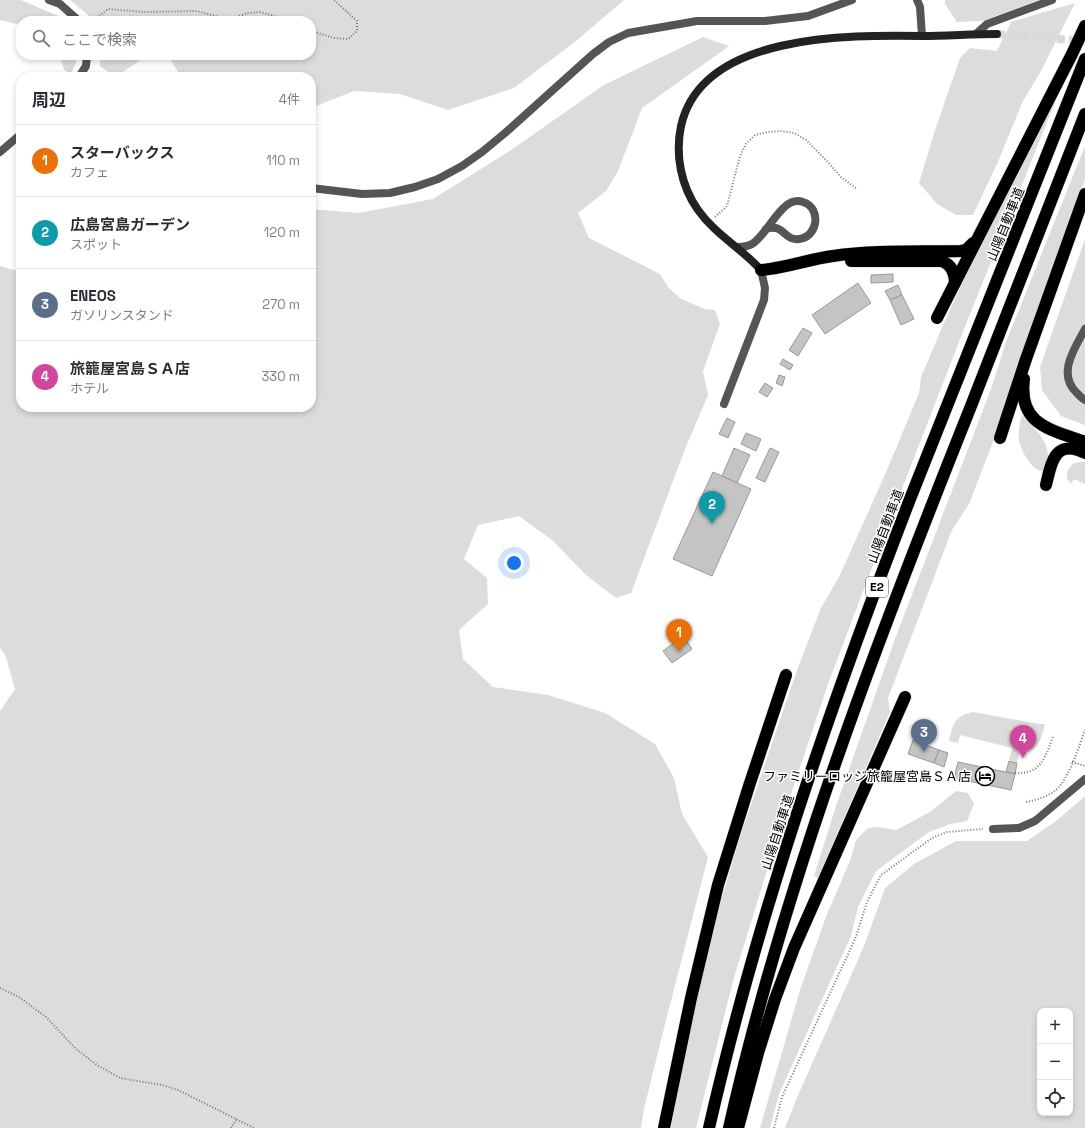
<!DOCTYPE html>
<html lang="ja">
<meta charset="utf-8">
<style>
:root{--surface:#fff;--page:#f2f2f3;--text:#2b2b33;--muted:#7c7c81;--line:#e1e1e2;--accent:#000}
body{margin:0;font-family:"Space Grotesk","Noto Sans JP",sans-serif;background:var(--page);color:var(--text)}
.controls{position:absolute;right:12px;bottom:12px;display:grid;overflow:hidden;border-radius:8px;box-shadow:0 2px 6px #0003}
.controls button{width:36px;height:36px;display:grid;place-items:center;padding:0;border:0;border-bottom:1px solid var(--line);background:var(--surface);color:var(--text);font:20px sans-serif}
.you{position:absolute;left:514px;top:563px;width:14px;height:14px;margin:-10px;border:3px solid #fff;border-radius:50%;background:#1a73e8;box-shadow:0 0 0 6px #1a73e833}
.badge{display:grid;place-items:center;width:26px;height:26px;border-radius:50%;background:var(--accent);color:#fff;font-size:13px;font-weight:700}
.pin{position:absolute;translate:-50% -33px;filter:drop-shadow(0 1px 2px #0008)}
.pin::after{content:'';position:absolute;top:21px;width:14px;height:12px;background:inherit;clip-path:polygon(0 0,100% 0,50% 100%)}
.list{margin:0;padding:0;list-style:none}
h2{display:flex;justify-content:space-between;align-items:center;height:52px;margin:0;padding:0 16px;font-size:17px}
h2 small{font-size:13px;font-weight:400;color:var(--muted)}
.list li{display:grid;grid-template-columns:26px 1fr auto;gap:12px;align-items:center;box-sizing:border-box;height:72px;padding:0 16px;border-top:1px solid var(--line)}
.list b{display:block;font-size:15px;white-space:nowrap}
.list p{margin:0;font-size:13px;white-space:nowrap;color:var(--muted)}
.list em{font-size:13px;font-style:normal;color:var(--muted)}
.icon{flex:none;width:22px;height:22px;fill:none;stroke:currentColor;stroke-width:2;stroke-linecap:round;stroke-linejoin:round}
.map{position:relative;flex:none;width:1085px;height:1128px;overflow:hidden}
.search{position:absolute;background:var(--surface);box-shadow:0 2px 6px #0003;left:16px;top:16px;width:300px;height:44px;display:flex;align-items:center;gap:10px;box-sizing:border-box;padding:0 14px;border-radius:16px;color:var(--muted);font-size:15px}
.panel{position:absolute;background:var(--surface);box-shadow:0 2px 6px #0003;left:16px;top:72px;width:300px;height:340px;border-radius:16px}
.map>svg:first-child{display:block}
.green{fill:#dcdcdc;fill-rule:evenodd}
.building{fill:#c4c4c4;stroke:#999}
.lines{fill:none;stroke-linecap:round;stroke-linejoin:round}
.secondary-tunnel{stroke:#d9d9d9;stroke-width:8;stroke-dasharray:8 4;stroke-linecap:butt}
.highway-casing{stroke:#dbdbdb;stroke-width:13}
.path{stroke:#777;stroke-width:2;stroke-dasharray:1 2;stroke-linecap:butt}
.street{stroke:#555;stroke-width:8}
.secondary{stroke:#222;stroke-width:8}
.highway{stroke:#000;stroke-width:12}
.labels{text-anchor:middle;stroke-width:3;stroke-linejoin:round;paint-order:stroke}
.shield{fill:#fff;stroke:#4c4c4c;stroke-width:1}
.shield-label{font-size:12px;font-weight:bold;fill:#000}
.street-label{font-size:13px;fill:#000;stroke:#fff}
.poi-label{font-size:13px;fill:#000;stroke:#fff;text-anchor:end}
</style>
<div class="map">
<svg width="1085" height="1128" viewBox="0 0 1085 1128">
<rect width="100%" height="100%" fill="#fff"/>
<!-- green -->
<g class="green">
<path d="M0 0H21L70 21H21V25L0 20Z"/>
<path d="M70 0H624L576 41 514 88 448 110 400 94 354 91 311 108V77H181L168 55H311V21H92L87 14Z"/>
<path d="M945 0H1039L982 21 957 22 945 4Z"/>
<path d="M1075 3 1041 71 1023 101 997 164 973 215H956L937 204 919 183 936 127 960 58 970 48 997 51 1011 22Z"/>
<path d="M703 37 729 46 642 108 618 171 606 191 578 213 589 238 660 274 668 287 681 299 705 309 715 310 720 324 703 371 708 395 685 449 631 593 616 598 586 575 552 540 519 516 478 525 464 559 487 578 488 604 459 630 463 659 493 687 548 695 605 713 655 744 674 778 682 814 708 857 663 1032 644 1109 641 1128H0V711L15 689 5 654 0 648V266L21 272V407H311V209L358 213 433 199 511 150 604 85Z"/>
<path d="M60 55H79L71 74 64 70Z"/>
<path d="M101 55H148L115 77 100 66Z"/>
<path d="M1062 85 962 334 893 512 828 684 783 818 733 981 696 1128H671L677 1093 694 1011 715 921 740 837 797 670 821 608 840 575 887 470 919 393 921 377 944 323 988 227Z"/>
<path d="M1085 146V179L994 439 969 504 952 530 888 698 890 712 818 878 814 876 836 806 895 639 991 389 1006 342Z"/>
<path d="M1085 239V425L1061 416 1042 390 1040 367Z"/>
<path d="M1022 415C1039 433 1054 445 1046 472 1040 472 1034 468 1030 463 1018 447 1016 434 1022 415Z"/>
<path d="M1085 462V484L1074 479 1071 484C1064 478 1066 468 1075 463 1078 462 1082 462 1085 462Z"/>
<path d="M973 712 1039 724H1045C1043 734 1039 747 1029 752L1020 750 1017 762 1009 760 1012 748 960 735 958 743 949 741C953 724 954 716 973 712Z"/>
<path d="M956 791 968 793 974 804 967 821 950 824 929 832 876 871 858 907 851 936 779 1094 770 1128H760L800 990 827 914 850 861 856 840 868 828 878 827 896 830 930 812Z"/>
<path d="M1085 796V1128H785L796 1100 864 946 885 888 914 864 956 841H1027L1056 821ZM1040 1011H1070V1113H1040Z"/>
</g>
<!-- building -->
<g class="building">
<path d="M893 274V282L871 283V275Z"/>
<path d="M858 283 871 303 825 334 812 315Z"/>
<path d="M898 285 902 295 890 300 885 291Z"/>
<path d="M902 295 914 319 901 325 890 300Z"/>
<path d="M803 328 812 333 798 356 789 350Z"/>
<path d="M783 359 793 365 790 370 780 364Z"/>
<path d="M779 375 785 377 782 386 776 383Z"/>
<path d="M765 383 773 388 767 397 759 392Z"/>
<path d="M727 418 735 422 728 438 719 434Z"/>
<path d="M746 433 761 439 756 451 741 444Z"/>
<path d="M734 448 750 455 737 483 722 476Z"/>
<path d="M770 448 779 452 765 482 756 478Z"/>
<path d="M713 472 751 489 712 576 673 559Z"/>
<path d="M683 636 692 649 672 663 663 651Z"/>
<path d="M913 740 939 750 934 763 908 754Z"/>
<path d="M939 750 948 753 944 767 934 763Z"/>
<path d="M1009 761 1017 763 1015 774 1006 772Z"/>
<path d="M958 762 1015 774 1011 790 954 778Z"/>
</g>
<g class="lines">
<!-- secondary-tunnel -->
<path class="secondary-tunnel" d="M997 34 1085 41"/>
<!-- highway casing -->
<g class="highway-casing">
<g id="highway">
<path d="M851 261H942C952 265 955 273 955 283"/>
<path d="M761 270C786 268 809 259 833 256 875 250 919 252 961 251L966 250 973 243"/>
<path d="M937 318 1072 54 1085 26"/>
<path d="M1024 379C1018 425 1050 429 1085 442"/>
<path d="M1000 438 1026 359 1085 194"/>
<path d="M1046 485C1051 463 1055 438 1085 453"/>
<path d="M664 1128 691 998 718 885 749 786 786 675"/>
<path d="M709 1128C758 913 831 704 910 499 967 352 1028 206 1085 59"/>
<path d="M729 1128C785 880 877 641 971 406 1009 309 1047 211 1085 114"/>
<path d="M738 1128 758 1053 775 999 794 948 905 697"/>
</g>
</g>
<!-- path -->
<g class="path">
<path d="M96 21 98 17 108 9 144 12 196 11 227 19 234 18 247 13 260 12 292 21"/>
<path d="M311 31 334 38 348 39 357 31V21L334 0"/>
<path d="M715 217 727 206 740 156 746 144 755 135 768 132 782 131 794 133 806 140 828 162 841 177 857 189"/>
<path d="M1072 762 1085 766"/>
<path d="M1015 773C1041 775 1045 757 1053 737"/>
<path d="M1026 802C1037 800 1051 796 1059 787 1070 774 1079 747 1085 730"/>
<path d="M0 988 19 997 46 1017 76 1049 97 1065 120 1078 162 1085 178 1090 254 1128"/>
<path d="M231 1128 237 1119"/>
<path d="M774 1128 782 1097 856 937 867 902 881 875 932 838 947 832 983 829"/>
</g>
<!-- street -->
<g class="street">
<path d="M49 0 60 4 79 21"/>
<path d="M917 0 920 7 922 36"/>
<path d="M976 34 987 24 1052 0"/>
<path d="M79 77 86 66 87 55"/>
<path d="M0 152 21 134"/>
<path d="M311 188 362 194 390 193 415 187 438 179 462 166 482 152 505 133 593 54 609 42 628 33 697 21H765L808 16 852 0"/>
<path d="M737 247C742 247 747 247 752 244 768 235 782 194 803 202 822 208 818 237 799 239 783 241 785 223 766 229"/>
<path d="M1085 329C1075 348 1057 373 1076 392 1079 395 1081 398 1085 400"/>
<path d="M724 404 764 300 765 288 761 270"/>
<path d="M993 829 1019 828 1035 821 1085 779"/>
</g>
<!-- secondary -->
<path class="secondary" d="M761 270C741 248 715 234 698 210 681 186 675 155 681 126 702 33 848 35 922 36 947 36 972 34 997 34"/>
<!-- highway -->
<use href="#highway" class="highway"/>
</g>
<!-- icons -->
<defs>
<g id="hotel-ring" transform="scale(1)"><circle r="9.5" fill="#fff" stroke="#000" stroke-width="1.5"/><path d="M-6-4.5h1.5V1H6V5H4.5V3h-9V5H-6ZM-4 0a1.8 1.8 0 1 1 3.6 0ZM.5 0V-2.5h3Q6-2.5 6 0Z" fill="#000"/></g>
</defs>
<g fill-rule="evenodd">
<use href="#hotel-ring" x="985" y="776"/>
</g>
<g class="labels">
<!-- shield labels -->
<rect class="shield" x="866" y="577" width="22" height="20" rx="3"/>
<g class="shield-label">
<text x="877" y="591">E2</text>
</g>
<!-- street labels -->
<g class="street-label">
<text transform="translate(1005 224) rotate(-68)" y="5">山陽自動車道</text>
<text transform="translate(885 526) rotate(-69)" y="5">山陽自動車道</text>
<text transform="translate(777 832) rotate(-72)" y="5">山陽自動車道</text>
</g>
<!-- poi labels -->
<g class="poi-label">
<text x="971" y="781">ファミリーロッジ旅籠屋宮島ＳＡ店</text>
</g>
</g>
</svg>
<div class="controls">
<button>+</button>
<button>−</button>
<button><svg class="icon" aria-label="locate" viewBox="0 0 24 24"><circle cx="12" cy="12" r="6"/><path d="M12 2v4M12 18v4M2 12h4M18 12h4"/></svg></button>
</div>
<div class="you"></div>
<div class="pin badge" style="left:679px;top:652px;background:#e8710a">1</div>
<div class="pin badge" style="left:712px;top:524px;background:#0f9aa8">2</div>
<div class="pin badge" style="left:924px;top:752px;background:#5c6f8a">3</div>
<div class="pin badge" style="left:1023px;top:758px;background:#d1479c">4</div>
<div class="search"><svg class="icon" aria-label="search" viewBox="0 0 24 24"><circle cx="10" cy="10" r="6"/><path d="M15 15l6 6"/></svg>ここで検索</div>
<section class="panel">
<h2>周辺<small>4件</small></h2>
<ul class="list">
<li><span class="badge" style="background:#e8710a">1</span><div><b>スターバックス</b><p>カフェ</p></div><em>110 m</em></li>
<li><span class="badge" style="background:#0f9aa8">2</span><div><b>広島宮島ガーデン</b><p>スポット</p></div><em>120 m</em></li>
<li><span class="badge" style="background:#5c6f8a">3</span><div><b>ENEOS</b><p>ガソリンスタンド</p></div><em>270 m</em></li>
<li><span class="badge" style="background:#d1479c">4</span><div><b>旅籠屋宮島ＳＡ店</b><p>ホテル</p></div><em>330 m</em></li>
</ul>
</section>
</div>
